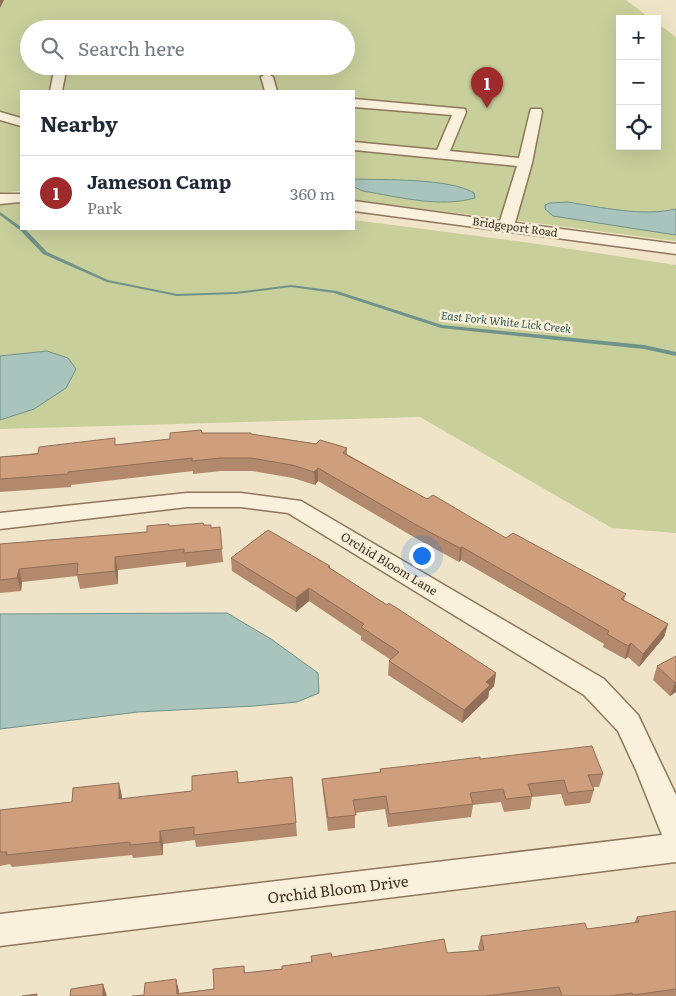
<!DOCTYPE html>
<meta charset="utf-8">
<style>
:root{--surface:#fff;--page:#f2f2f3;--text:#1f2937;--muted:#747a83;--line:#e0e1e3;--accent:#9e2a2b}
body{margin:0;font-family:Literata,serif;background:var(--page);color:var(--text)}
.controls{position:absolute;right:15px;top:15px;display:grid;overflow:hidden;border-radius:0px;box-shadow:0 5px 20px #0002}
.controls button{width:45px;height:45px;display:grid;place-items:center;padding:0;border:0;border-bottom:1px solid var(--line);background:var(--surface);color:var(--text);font:25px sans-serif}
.you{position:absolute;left:421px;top:555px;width:18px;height:18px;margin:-12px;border:4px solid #fff;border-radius:50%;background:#1a73e8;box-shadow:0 0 0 8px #1a73e833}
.badge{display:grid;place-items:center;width:32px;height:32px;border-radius:50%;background:var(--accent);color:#fff;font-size:16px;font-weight:700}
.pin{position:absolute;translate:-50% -41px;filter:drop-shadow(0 1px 2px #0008)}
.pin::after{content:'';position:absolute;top:26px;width:18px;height:15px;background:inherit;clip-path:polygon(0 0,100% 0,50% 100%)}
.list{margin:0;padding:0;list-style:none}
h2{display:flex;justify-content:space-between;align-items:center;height:65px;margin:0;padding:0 20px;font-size:21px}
h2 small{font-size:16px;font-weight:400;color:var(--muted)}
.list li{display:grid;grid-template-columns:32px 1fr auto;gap:15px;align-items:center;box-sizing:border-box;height:75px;padding:0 20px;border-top:1px solid var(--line)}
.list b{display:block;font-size:19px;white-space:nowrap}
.list p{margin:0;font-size:16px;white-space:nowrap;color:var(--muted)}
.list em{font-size:16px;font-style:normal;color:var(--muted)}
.icon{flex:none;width:28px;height:28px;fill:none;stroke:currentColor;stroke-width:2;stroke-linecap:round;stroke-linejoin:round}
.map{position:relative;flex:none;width:676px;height:996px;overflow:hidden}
.search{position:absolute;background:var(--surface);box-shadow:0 5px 20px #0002;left:20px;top:20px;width:335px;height:55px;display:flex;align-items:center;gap:12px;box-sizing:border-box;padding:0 18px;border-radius:28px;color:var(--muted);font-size:19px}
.panel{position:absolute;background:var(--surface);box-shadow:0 5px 20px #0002;left:20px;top:90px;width:335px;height:140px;border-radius:0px}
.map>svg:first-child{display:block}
.green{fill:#c9cf9b;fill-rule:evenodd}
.water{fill:#a9c4bc;stroke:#6f938a}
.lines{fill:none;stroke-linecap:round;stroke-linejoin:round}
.stream{fill:#6f938a;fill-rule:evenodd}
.minor-casing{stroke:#8d765c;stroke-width:3}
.minor{fill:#faf1dc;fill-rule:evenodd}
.wall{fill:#b2896c}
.shaded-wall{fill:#916f58}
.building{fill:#cf9f7d;stroke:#916f58}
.labels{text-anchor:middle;stroke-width:5;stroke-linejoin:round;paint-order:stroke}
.far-street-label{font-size:11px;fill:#3d2e20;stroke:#f7eed8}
.far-water-label{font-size:11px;font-style:italic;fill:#2f5d5a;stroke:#f7eed8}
.street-label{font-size:12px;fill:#3d2e20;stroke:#f7eed8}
.near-street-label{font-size:15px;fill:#3d2e20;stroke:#f7eed8}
</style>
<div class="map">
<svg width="676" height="996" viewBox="0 0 676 996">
<rect width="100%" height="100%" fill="#f0e4c8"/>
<!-- green -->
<g class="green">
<path d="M0 0H626L651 19H620V146H657V23L676 37V241L354 200V91H21V191L0 193ZM29 29H346V66H29Z"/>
<path d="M21 204V229H354V220L538 244 676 265V533L612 528 420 417 0 429V420L34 409 47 351 0 356V205Z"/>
</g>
<!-- water -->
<g class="water">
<path d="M354 179C384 180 450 178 474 193L475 198C440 208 399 197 363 191L354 187Z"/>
<path d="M567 202C601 207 642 217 676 209V235L553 216 545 209V205L550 203Z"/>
<path d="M47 351 68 358 76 369 66 388 34 409 0 420V356Z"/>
<path d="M227 613 271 639 318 673 319 693 297 702 254 706 138 712 0 729V614Z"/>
</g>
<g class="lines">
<!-- stream -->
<path class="stream" d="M0 212 21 227V229H25L47 252 108 280 177 294 236 292 291 285 337 291 442 325 644 345 676 352V356L644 349 441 328 334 293 291 287 236 294 177 296 107 282 43 254 21 231 0 215Z"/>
<!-- minor casing -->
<g class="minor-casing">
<g id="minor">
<path d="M55 66H67L62 91H50Z"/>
<path d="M267 73 273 77 277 91H265L261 77Z"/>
<path d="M354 99 465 109 466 112 450 151 519 158 530 112 531 109H541L542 112 532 163 515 223 676 244V254L354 211V201L500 221 517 166 354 150V142L437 150 452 115 354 107Z"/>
<path d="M0 112 21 118V126L0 120Z"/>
<path d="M0 194H21V202L0 204Z"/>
<path d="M187 493H241L301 501 604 679 638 715 676 795V862L0 946V914L662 835 636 770 618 731 584 695 288 513 241 507H187L0 529V513Z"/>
</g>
</g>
<!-- minor -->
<use href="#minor" class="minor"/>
</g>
<!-- wall -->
<g class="wall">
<path d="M202 433 251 434 347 448V454L427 499 506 538 626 594 624 600 668 624 664 637 639 667 628 657 625 659 603 647 604 644 549 611 461 560 459 562 419 540 318 481 315 485 293 478 252 471H221L193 474V471L71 485V487L0 492V457L170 439Z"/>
<path d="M204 525 211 528 220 527 223 562 186 567V562L118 570V584L80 589 77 576 22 582 21 591 0 593V544L147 532 169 526Z"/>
<path d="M231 558 330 566V568L387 605 496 673 494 686 489 691 488 698 462 723 388 675 389 661 391 660 361 640V636L309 601 296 612 232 571Z"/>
<path d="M676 656V692L670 696 653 680 657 666Z"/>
<path d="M480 759 603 774 599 787H593L594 790 590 803 565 806 561 794 532 797 530 809 504 812 501 802 473 805 471 817 388 827 385 809 355 813V828L328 831 323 792 322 779 380 773V769Z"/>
<path d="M237 771 239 783 296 823 297 836 196 847 195 840 163 844V855L133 858 132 855 12 867 10 864 0 866V810L122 796V799L192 791Z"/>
<path d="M676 911V996H132L144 995 176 979 179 993 214 989 244 966 245 973 282 969 312 962 311 956 332 957 447 953 479 950 478 948 481 936 587 929 634 923 637 917Z"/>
</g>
<!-- shaded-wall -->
<g class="shaded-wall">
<path d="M0 0H4L0 8Z"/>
<path d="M318 468V481L315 485 314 472Z"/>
<path d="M462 547 461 560 459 562 460 548Z"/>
<path d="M115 557 118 570V584L115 571Z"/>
<path d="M19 569 22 582 21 591 17 578Z"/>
<path d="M309 588V601L296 612V598Z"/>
<path d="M668 624 664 637 639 667 643 654Z"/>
<path d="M631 643 628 657 625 659 628 646Z"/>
<path d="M496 673 494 686 489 691 488 698 462 723 464 710 486 682Z"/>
<path d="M676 682V692L670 696 675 683Z"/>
<path d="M119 783 122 796V812L119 799Z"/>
<path d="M160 831 163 844V855L160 842Z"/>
<path d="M176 979 179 991V996H178Z"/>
<path d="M103 984 107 996H103Z"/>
</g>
<!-- building -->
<g class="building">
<path d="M201 430 202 433H251V434L316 444 320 440 347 448 343 453 427 499 433 495 506 538 513 533 626 594 621 599 668 624 643 654 631 643 628 646 607 634 609 631 462 547 460 548 420 527 318 468 314 472 292 465 251 458H220L192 461V458L68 472V474L0 479V457L38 454 39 447 115 438V445L170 439V433Z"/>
<path d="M203 523 204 525H211V528L220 527 222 549 184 553V549L115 557V571L77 575 78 563 19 569 17 578 0 580V544L147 532V526L169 524V526Z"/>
<path d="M268 530 330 566 328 567 387 605 389 603 496 673 486 682 490 685 464 710 389 661 399 652 361 627 364 624 309 588 296 598 231 558Z"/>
<path d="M676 656V682L675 683 657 666Z"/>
<path d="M592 746 603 774 588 775 594 790 568 793 564 780 528 784 532 796 506 799 503 789 470 793 473 804 389 814 386 796 353 800 356 815 328 818 322 779 381 772 380 769 434 763 480 757V759Z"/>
<path d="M237 771 238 783 292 777 296 823 194 835V827L160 831V842L130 845V842L6 855 7 852H0V810L72 802 73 788 119 783V799L192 791V776Z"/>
<path d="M676 911V989L633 995 632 993 609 996H562L559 987 485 996H132L144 995 145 983 176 979 177 994 214 989 213 969 244 966V973L282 969V966L312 962 311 956 331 953 332 957 444 939 447 953 484 950 481 936 585 923 587 929 639 922 637 917Z"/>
<path d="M103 984V996H70L71 989Z"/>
<path d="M37 994V996H22Z"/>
</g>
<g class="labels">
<!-- far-street labels -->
<g class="far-street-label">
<text transform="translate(515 227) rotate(8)" y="4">Bridgeport Road</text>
</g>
<!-- far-water labels -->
<g class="far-water-label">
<text transform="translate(506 322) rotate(6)" y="4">East Fork White Lick Creek</text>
</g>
<!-- street labels -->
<g class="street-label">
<text transform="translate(389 564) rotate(31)" y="4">Orchid Bloom Lane</text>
</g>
<!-- near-street labels -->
<g class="near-street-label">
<text transform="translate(338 890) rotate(-7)" y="5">Orchid Bloom Drive</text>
</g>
</g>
</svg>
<div class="controls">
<button>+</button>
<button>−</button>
<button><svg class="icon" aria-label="locate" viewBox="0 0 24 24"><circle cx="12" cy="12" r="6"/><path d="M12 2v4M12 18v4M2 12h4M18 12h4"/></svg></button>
</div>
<div class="you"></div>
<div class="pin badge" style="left:487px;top:108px">1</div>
<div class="search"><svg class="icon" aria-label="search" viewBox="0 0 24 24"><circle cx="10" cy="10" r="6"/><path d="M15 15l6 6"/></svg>Search here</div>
<section class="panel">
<h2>Nearby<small></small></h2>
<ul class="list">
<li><span class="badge">1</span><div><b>Jameson Camp</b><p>Park</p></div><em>360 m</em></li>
</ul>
</section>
</div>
